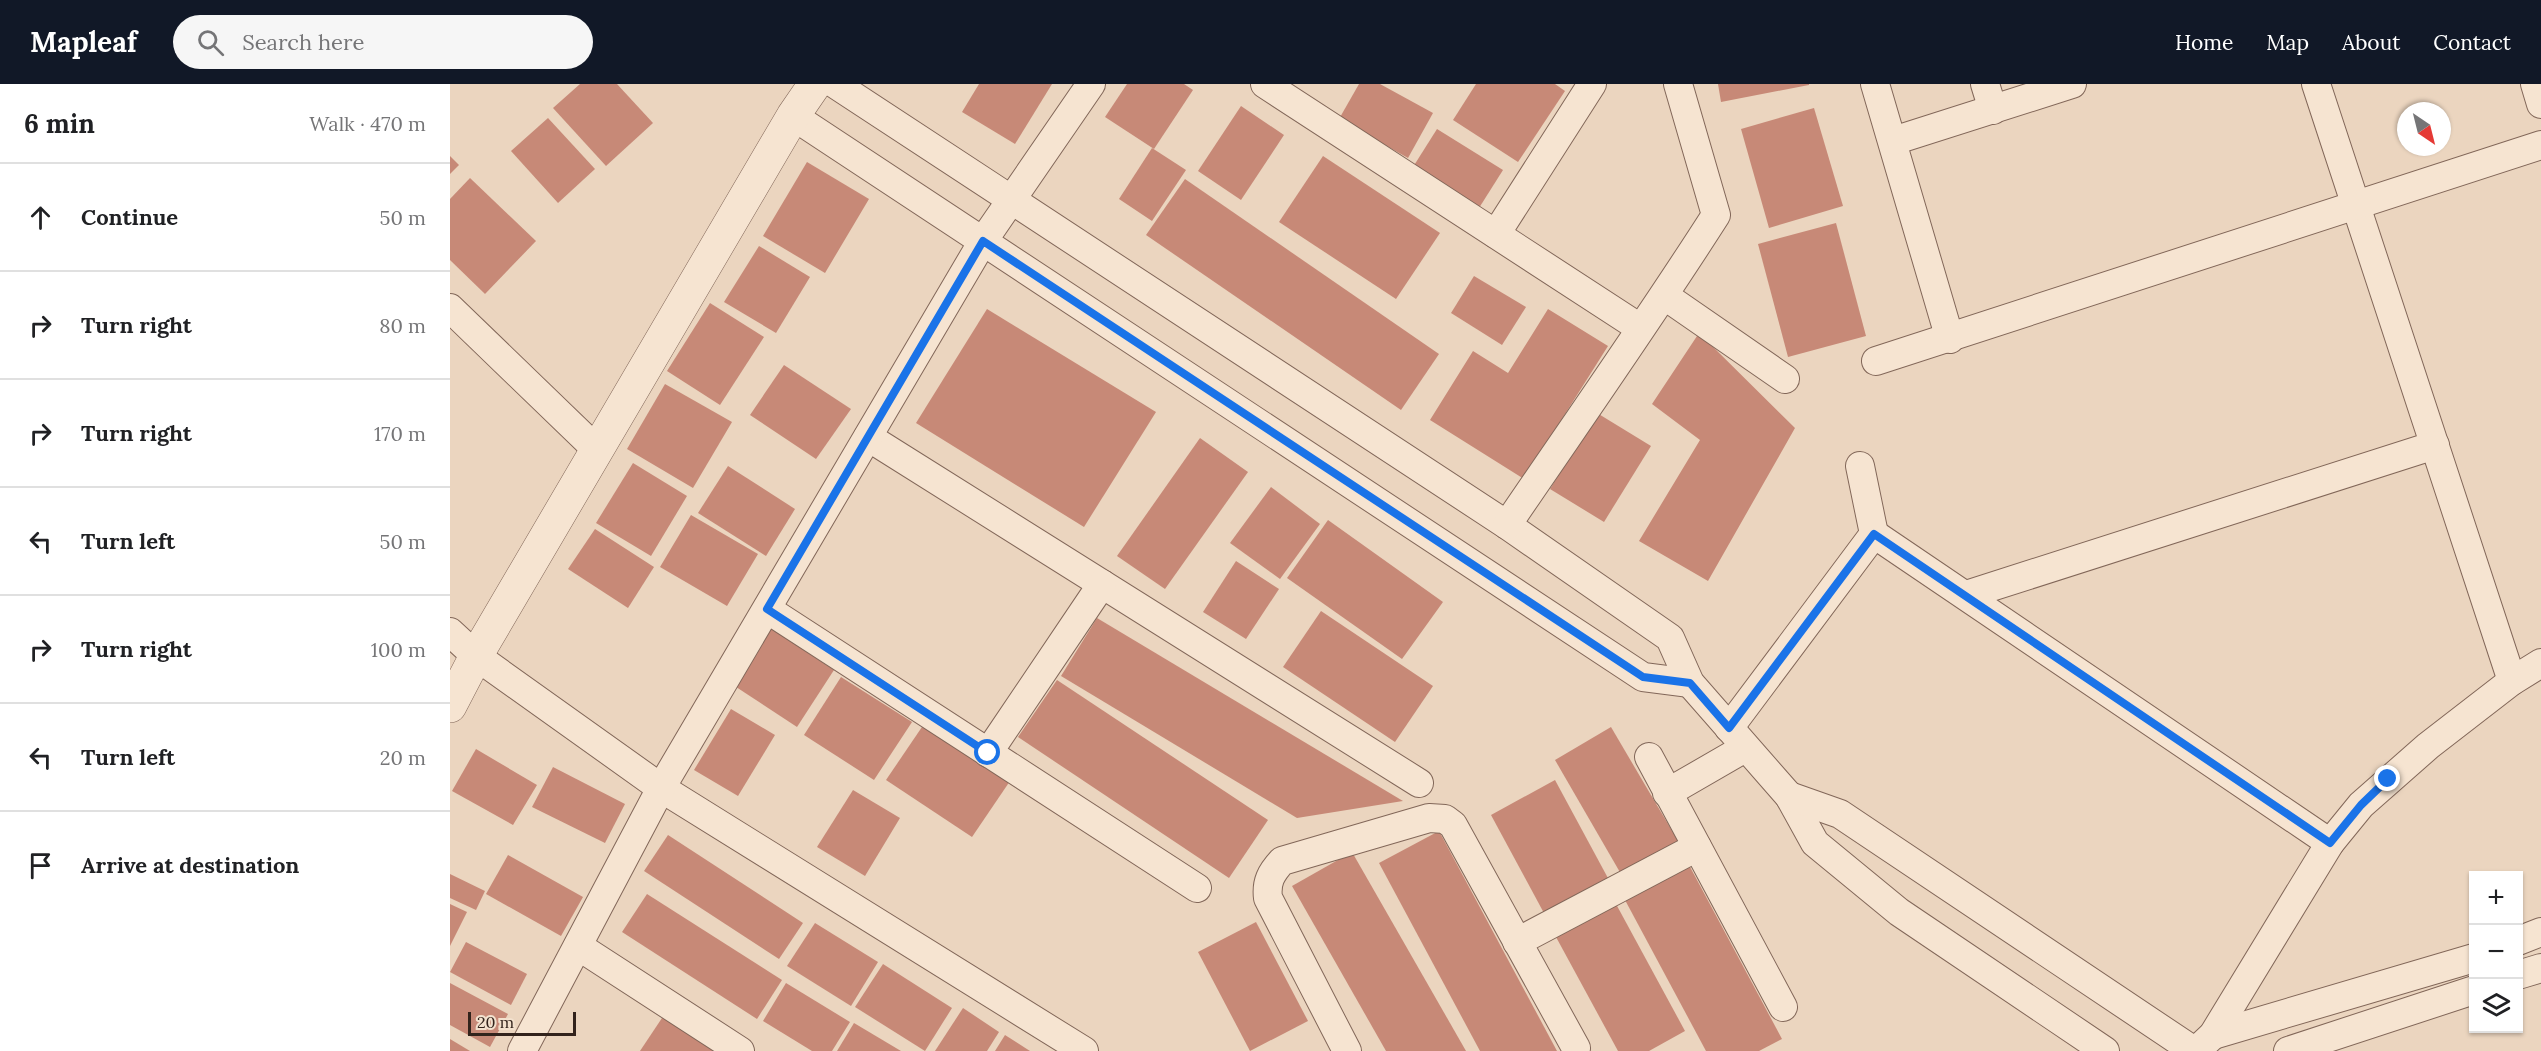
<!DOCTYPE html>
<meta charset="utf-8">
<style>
:root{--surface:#fff;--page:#f6f6f6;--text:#202124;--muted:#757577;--line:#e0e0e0;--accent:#111827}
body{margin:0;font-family:Lora,serif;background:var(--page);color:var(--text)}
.controls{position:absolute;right:18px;bottom:18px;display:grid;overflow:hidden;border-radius:0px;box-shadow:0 2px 4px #0004}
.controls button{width:54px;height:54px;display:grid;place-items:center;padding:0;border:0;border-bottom:2px solid var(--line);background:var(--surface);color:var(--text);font:30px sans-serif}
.compass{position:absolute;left:1947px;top:18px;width:54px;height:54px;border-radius:50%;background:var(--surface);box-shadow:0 2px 4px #0004;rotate:145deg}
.scale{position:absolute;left:18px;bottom:15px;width:108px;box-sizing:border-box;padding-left:6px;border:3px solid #32231c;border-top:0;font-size:16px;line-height:21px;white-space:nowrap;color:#32231c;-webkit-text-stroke:4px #f3e1ce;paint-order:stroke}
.stop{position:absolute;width:18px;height:18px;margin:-14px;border:4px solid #1a73e8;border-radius:50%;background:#fff}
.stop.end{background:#1a73e8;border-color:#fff;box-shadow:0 2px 6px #0008}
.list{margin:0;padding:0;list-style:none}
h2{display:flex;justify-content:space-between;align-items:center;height:78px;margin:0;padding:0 24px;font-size:26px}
h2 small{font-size:20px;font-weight:400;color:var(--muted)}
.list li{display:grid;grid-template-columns:39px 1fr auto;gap:18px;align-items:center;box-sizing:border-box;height:108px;padding:0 24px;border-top:2px solid var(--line)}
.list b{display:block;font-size:22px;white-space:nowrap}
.list em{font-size:20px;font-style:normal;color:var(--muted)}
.icon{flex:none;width:33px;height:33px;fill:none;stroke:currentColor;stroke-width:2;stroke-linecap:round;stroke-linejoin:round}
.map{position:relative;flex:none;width:2091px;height:967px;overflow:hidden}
header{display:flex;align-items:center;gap:36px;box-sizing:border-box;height:84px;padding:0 30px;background:var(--accent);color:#fff}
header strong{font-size:28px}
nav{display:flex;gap:33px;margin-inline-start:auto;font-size:21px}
.search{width:420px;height:54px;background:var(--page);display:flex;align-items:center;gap:15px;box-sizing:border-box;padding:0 21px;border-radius:33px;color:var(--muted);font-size:22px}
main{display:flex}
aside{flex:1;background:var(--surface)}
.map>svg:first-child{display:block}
.building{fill:#c78977}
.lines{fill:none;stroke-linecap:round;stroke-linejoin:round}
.minor-casing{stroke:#826759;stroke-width:30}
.tertiary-casing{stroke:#826759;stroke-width:34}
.minor{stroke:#f6e4d1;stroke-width:28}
.tertiary{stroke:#f6e4d1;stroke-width:33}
.route{stroke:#1a73e8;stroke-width:8}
</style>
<header>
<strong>Mapleaf</strong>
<div class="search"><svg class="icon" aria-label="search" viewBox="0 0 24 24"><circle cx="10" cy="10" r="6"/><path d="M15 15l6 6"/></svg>Search here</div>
<nav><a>Home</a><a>Map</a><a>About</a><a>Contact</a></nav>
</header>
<main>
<aside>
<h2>6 min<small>Walk · 470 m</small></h2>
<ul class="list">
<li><svg class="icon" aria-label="ahead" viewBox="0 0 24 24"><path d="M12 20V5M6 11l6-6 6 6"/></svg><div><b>Continue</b></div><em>50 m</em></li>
<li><svg class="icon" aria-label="right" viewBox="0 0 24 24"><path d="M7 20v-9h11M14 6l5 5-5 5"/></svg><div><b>Turn right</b></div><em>80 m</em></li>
<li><svg class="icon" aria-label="right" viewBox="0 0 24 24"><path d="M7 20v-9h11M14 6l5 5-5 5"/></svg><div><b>Turn right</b></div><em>170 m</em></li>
<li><svg class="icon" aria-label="left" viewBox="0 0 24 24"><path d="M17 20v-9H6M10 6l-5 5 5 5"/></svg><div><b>Turn left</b></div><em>50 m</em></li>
<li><svg class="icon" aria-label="right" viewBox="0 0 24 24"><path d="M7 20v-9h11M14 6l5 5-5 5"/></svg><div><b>Turn right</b></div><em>100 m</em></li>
<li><svg class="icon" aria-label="left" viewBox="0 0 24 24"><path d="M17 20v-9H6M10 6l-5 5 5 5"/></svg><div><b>Turn left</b></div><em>20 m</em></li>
<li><svg class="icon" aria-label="arrive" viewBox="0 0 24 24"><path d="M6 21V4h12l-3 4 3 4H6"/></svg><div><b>Arrive at destination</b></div></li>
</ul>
</aside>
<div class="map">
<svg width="2091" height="967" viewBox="0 0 2091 967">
<rect width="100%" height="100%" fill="#ebd5bf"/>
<!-- building -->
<g class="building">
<path d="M130 0H167L203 39 156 82 103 24Z"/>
<path d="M529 0H602L565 60 512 28Z"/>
<path d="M677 0H734L743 6 704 65 655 33Z"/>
<path d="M909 0H930L983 29 958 74 889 35Z"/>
<path d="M1026 0H1105L1115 7 1068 78 1003 36Z"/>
<path d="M1268 0H1359V1L1271 18Z"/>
<path d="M791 22 834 51 791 116 748 87Z"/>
<path d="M1364 24 1393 122 1319 144 1291 45Z"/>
<path d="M98 34 145 85 108 119 61 67Z"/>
<path d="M987 45 1053 86 1029 124 963 83Z"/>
<path d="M702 64 736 86 702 137 669 115Z"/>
<path d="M0 72 9 81 0 90Z"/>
<path d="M873 72 990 149 946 215 829 138Z"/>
<path d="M357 78 419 115 375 189 313 152Z"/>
<path d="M20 94 86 157 35 210 0 176V115Z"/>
<path d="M735 95 989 270 951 326 696 151Z"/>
<path d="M1386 139 1416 252 1338 273 1308 160Z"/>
<path d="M309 162 360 193 326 249 274 218Z"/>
<path d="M1024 192 1076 223 1052 261 1001 229Z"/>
<path d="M260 219 314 253 270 321 217 287Z"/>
<path d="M537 225 706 328 634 443 466 339Z"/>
<path d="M1098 225 1158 262 1074 395 980 336 1023 267 1058 289Z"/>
<path d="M1249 249 1345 344 1258 497 1189 457 1250 356 1202 320Z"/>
<path d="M334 281 401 325 366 375 300 331Z"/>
<path d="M215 300 282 338 243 404 177 365Z"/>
<path d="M1147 329 1201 362 1154 438 1100 405Z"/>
<path d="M750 354 798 388 715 505 667 472Z"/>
<path d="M183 379 237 412 201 472 146 439Z"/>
<path d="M278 382 345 425 316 472 248 429Z"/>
<path d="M821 403 870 440 830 495 780 459Z"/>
<path d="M241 431 308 470 277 522 210 483Z"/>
<path d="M878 436 993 518 952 575 837 494Z"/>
<path d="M145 445 204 483 178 524 118 485Z"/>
<path d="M786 477 829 505 796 555 753 528Z"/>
<path d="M871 527 983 602 945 658 833 583Z"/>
<path d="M647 534 953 717 847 734 611 592Z"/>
<path d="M317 542 384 586 347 643 280 599Z"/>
<path d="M391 593 462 638 424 696 354 651Z"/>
<path d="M607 596 818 736 779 794 568 653Z"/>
<path d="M281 625 325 651 288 712 244 686Z"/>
<path d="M474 640 560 697 522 753 436 696Z"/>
<path d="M1161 643 1228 757 1171 790 1105 676Z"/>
<path d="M26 665 87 701 63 741 2 707Z"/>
<path d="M103 683 175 720 155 759 82 723Z"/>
<path d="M1105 696 1159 796 1095 831 1041 731Z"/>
<path d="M403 706 450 734 415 792 367 763Z"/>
<path d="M989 747 1107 967H1030L929 779Z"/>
<path d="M218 751 353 839 329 875 194 787Z"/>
<path d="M902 768 1016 967H936L842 802Z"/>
<path d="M58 771 133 813 111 852 36 810Z"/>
<path d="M1239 781 1332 955 1309 967H1256L1175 816Z"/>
<path d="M0 790 35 807 26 826 0 814Z"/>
<path d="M197 810 332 896 307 935 172 848Z"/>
<path d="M0 820 17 828 0 862Z"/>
<path d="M1166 820 1235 947 1199 967H1168L1106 853Z"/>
<path d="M806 838 858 937 800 967 748 868Z"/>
<path d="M365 839 428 878 401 922 337 882Z"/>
<path d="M16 858 77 890 61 921 0 888Z"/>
<path d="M433 880 502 924 475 967 405 923Z"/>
<path d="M0 899 58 930 40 963 0 941Z"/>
<path d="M336 899 400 938 382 967H362L313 937Z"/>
<path d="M513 924 549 948 537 967H485Z"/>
<path d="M216 928 274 967H190Z"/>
<path d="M404 939 451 967H387Z"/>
<path d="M555 951 580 967H545Z"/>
<path d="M0 955 20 967H0Z"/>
</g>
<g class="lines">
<!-- minor casing -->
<g class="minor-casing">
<g id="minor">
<path d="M385 0 1057 441 1220 554 1240 599 1339 712 1365 759 1449 828 1655 967"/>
<path d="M815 0 1190 244"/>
<path d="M1425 0 1500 255"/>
<path d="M1535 0 1543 26"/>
<path d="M1866 0 2062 597"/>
<path d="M2085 0 2091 20"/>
<path d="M343 32 1193 593 1240 599"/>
<path d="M1443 57 1622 0"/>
<path d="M1046 150 1142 0"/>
<path d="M1215 212 1335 295"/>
<path d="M0 224 146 365"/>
<path d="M1426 277 2091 61"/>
<path d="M418 353 969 699"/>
<path d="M1057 441C1127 338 1199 236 1266 131L1228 0"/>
<path d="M1424 450 1880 759"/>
<path d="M1516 511 1985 361"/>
<path d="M317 525 747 804"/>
<path d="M0 548 26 572 211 704 634 967"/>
<path d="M1279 644 1424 450 1410 382"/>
<path d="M538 669 652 500"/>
<path d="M1199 673 1333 923"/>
<path d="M1217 709 1295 664"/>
<path d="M1339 712 1390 730 1744 967"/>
<path d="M2068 857 2091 848"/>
<path d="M1067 858 1247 763"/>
<path d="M128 862 290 967"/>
<path d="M2068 891 2091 884"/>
<path d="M1763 951 2024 874"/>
<path d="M72 967 211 704 533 157 641 0"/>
<path d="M897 967 818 814C816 798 821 789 832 777L979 734 995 735 1003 741 1126 964"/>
<path d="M1746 967 1763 951 1880 759 1911 721 1978 662 2062 597 2091 579"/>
<path d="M1838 967 2024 906"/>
</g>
</g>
<!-- tertiary casing -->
<g class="tertiary-casing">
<path id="tertiary" d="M0 622 26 572 343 32 365 0"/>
</g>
<!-- minor -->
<use href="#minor" class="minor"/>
<!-- tertiary -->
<use href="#tertiary" class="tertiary"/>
</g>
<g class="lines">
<!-- route -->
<path class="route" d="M538 669 317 525 533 157 1193 593 1240 599 1279 644 1424 450 1880 759 1911 721 1938 695"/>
</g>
</svg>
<div class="controls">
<button>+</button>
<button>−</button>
<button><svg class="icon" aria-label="layers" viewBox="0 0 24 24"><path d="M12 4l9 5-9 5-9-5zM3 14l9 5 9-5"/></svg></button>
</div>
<svg class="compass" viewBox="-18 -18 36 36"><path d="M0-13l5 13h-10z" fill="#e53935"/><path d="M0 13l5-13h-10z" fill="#757577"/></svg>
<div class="scale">20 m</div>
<div class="stop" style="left:538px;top:669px"></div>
<div class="stop end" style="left:1938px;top:695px"></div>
</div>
</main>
